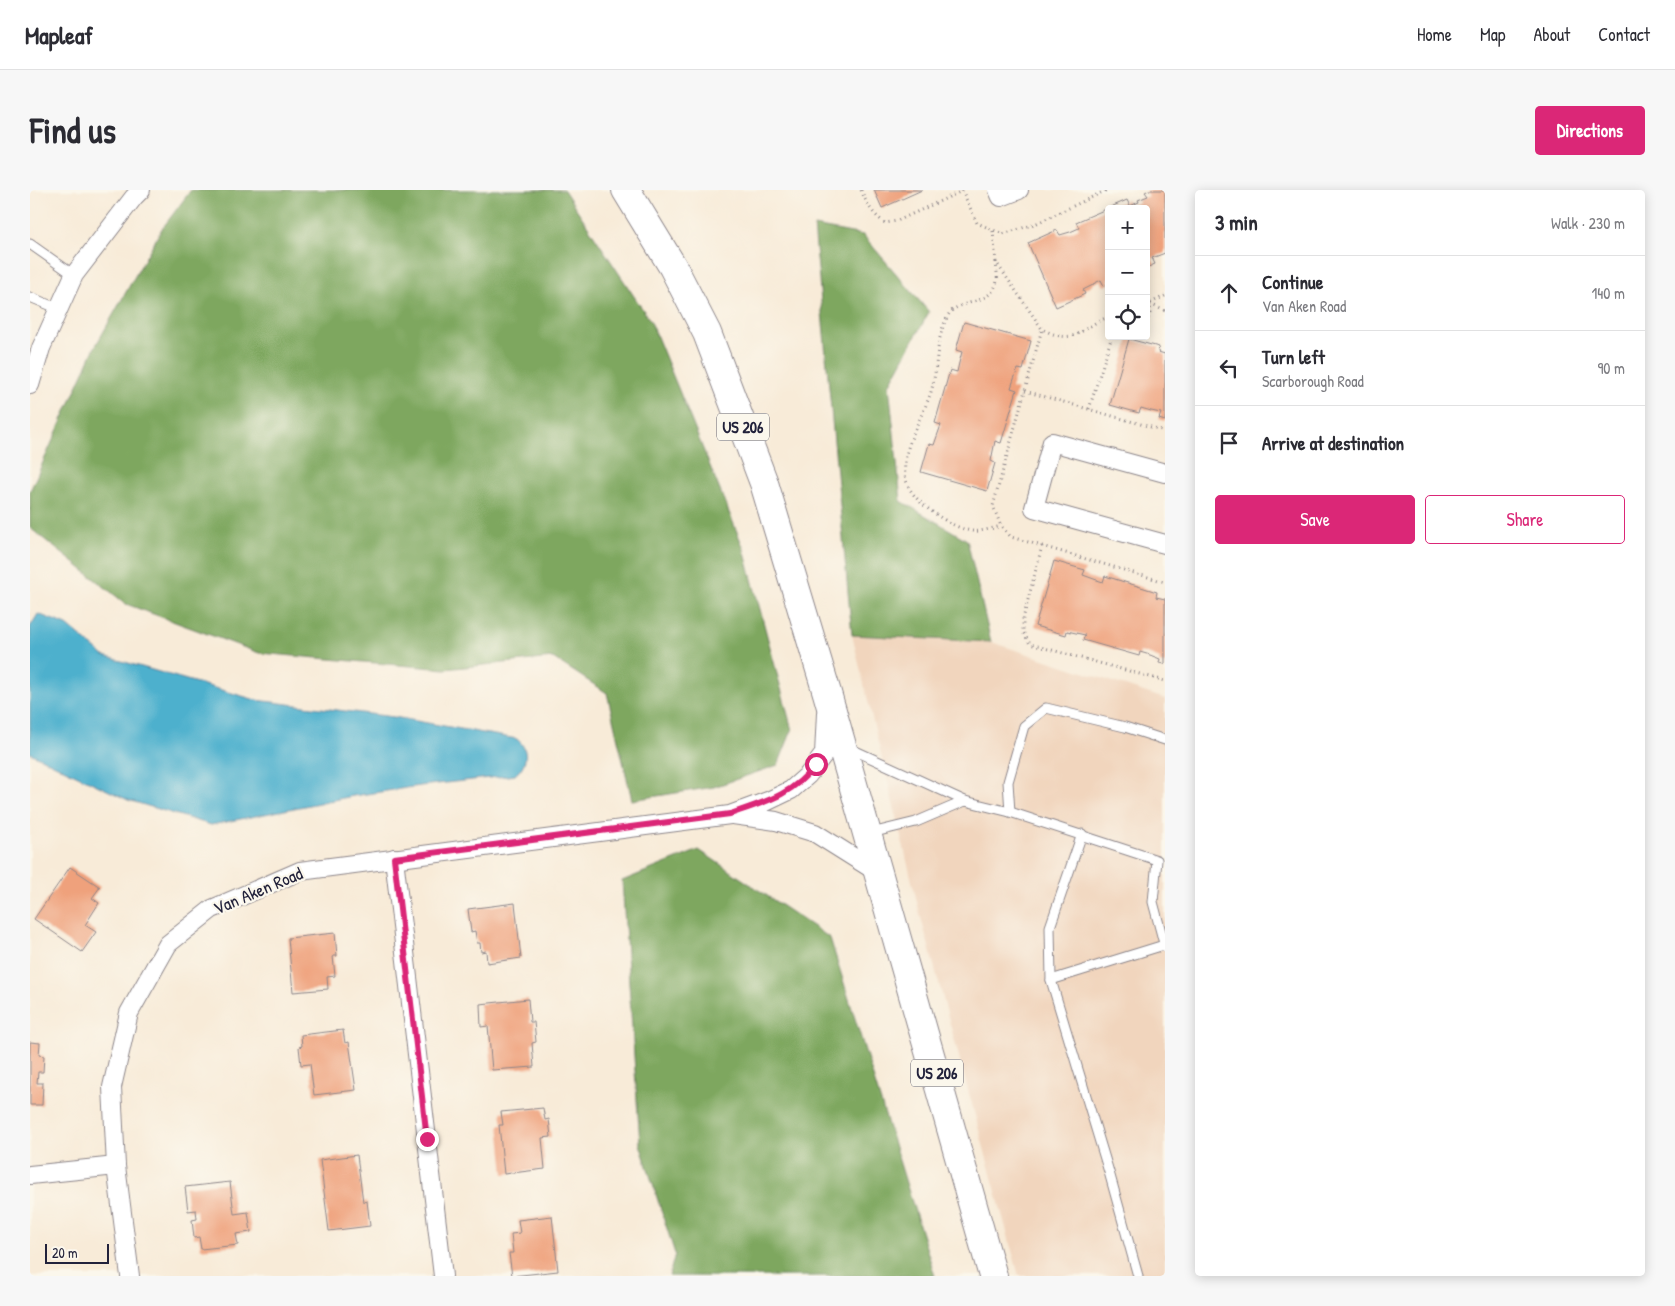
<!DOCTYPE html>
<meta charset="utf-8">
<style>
:root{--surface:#fff;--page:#f7f7f7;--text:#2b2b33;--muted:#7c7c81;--line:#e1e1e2;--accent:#db2777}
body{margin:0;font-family:"Patrick Hand",sans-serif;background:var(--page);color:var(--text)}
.controls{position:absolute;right:15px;top:15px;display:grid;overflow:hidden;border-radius:5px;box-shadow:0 2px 12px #0003}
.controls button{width:45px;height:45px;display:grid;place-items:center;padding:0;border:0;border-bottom:1px solid var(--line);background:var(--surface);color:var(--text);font:25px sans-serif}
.scale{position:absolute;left:15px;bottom:12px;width:64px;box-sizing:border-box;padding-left:5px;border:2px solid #22223b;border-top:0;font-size:14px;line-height:18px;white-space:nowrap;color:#22223b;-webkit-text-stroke:4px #fbf7ec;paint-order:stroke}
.stop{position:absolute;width:15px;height:15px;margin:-11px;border:4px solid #db2777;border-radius:50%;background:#fff}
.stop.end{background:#db2777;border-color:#fff;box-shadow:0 1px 5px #0008}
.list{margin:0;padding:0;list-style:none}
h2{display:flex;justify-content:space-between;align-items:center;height:65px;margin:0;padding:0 20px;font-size:21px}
h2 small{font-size:16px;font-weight:400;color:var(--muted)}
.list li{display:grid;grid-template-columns:32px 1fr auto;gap:15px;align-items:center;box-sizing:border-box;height:75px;padding:0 20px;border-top:1px solid var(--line)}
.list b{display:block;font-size:19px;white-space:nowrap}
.list p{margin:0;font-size:16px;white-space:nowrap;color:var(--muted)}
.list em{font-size:16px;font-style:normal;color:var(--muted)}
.actions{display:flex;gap:10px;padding:15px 20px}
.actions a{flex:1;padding:11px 0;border:1px solid var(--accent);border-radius:5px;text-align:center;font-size:18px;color:var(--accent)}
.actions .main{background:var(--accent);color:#fff}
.icon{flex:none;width:28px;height:28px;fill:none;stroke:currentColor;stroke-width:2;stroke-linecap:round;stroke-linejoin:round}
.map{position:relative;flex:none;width:1135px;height:1086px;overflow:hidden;border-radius:5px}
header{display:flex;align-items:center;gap:30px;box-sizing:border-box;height:70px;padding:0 25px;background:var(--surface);border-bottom:1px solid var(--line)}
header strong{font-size:24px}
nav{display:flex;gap:28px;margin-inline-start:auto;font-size:18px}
.intro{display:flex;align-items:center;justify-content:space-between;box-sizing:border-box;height:120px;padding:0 30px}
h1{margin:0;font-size:35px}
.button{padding:12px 22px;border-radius:5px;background:var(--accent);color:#fff;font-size:18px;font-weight:700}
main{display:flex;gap:30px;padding:0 30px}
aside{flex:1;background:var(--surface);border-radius:5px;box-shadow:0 2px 12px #0003}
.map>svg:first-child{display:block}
.built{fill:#f1d5bd}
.forest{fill:#7ea75e;stroke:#50644c}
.water{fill:#4eb0cd;stroke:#386984}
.building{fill:#efa17c}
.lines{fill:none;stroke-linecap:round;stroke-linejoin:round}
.lane-casing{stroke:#8d868a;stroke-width:11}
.street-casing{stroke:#8d868a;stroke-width:20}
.highway-casing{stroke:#8d868a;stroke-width:30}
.path{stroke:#8d868a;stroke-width:3;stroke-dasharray:1 4;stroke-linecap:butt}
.lane{stroke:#fff;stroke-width:9}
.street{stroke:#fff;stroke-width:18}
.highway{stroke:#fff;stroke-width:28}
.route{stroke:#db2777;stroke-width:6}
.labels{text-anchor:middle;stroke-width:4.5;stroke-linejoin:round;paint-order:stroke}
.shield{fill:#fbf7ec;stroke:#636270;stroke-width:1}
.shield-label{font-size:16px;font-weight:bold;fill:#22223b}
.street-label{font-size:18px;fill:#22223b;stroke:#fbf7ec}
</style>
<header>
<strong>Mapleaf</strong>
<nav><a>Home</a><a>Map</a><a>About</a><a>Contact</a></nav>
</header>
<div class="intro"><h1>Find us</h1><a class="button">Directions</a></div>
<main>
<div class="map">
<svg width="1135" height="1086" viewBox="0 0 1135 1086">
<rect width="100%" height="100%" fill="#fbf7ec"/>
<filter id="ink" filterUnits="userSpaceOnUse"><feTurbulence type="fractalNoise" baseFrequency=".02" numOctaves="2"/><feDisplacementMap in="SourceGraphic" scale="10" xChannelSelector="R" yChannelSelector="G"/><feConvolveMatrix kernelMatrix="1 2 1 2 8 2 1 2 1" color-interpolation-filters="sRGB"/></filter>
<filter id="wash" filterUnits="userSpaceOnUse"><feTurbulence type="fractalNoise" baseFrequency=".0096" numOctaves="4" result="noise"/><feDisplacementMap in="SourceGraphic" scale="20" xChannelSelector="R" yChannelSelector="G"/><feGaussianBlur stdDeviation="1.12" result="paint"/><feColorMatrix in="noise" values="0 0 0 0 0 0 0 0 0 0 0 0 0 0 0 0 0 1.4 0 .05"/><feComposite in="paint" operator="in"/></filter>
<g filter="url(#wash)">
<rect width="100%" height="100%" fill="#f8ebd8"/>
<!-- built -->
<path class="built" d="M822 445 961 452 1135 509V1086H989L890 724Z"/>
<!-- forest -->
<g class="forest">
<path d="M161 0H534L621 132 714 359 762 540 748 575 684 597 602 610 577 503 523 468 415 479 229 463 96 414 0 338V301L65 157 131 40Z"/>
<path d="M784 36 833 45 899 122 859 195 871 311 937 350 961 452 822 445Z"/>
<path d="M669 660 800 748 905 1086H639L645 1064 610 954 592 691Z"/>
</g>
<!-- water -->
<path class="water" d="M8 424 37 435 74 466 226 510 364 527 487 549C500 560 497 575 485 585L390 596 323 606 181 635 98 610 0 563V437Z"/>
<g id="blocks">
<!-- building -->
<g class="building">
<path d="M844 0H892L852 18Z"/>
<path d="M1119 0H1135V63L1122 68 1125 74 1116 78V19H1079V94L1074 96 1071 90 1063 94V95L1053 100 1055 104 1026 117 998 53 1027 40 1030 45 1040 42 1049 38 1046 32 1097 10 1100 16 1109 12 1108 10 1118 6 1115 2Z"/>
<path d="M934 132 1001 151 993 180 988 179 984 189 981 198 987 200 971 253 965 251 961 271 965 273 957 301 891 282 899 254 904 255 911 235 905 233 920 180 927 182 929 173 932 162 926 160Z"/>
<path d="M1099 149 1129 157 1128 162 1135 164V231L1129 229 1131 223 1121 221 1111 218 1109 223 1080 215Z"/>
<path d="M1024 371 1055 380 1053 385 1064 389 1073 392 1075 386 1127 402 1126 407 1135 409V474L1129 473 1130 469 1120 465 1110 462 1109 466 1053 450 1055 445 1037 441 1036 445 1005 436Z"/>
<path d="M40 677 70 697 62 708 69 713 55 735 66 742 52 762 4 729Z"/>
<path d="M485 713 491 768 457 773 456 761 451 762 450 753H447L445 741 441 742 438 719Z"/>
<path d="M305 743 307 766H303L305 786 297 787 298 799 263 802 258 748Z"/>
<path d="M498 809 500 832H504L506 852 502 853 504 877 462 880 458 836 451 837 450 814Z"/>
<path d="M313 840 315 853 319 852 326 900 284 905 280 874 271 875 269 857 272 856 271 845Z"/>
<path d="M0 852 10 853 9 865 14 866 13 882H8L7 893H13L12 915H0Z"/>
<path d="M513 918 515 930 519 929 521 947 512 948 515 979 474 984 469 935H473L471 922Z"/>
<path d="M327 965 333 1012 337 1011 340 1036 299 1041 290 970Z"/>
<path d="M200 992 204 1024 218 1022 221 1042 206 1044 208 1055 171 1059 169 1047 164 1048 162 1030 167 1029 166 1020 158 1021 155 997Z"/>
<path d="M522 1026 528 1081 482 1086 479 1063H483L481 1044 490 1043 488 1030Z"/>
</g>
</g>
</g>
<g filter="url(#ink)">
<use href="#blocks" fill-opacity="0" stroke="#8d868a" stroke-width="1"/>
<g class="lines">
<!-- lane casing -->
<g class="lane-casing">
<g id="lane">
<path d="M0 54 44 85"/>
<path d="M0 107 29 119"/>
<path d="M819 558 935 611 980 622 1127 670 1123 712 1135 757"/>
<path d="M980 622 978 592 994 536 1016 518 1095 537 1135 550"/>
<path d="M841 643 886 632 935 611"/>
<path d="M1052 644 1020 737 1021 790 1079 982 1108 1086"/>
<path d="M1021 790 1134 755"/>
</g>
</g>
<!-- street casing -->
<g class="street-casing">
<g id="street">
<path d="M968 0 971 7 989 0"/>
<path d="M0 195 11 158 44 85 104 7 111 0"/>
<path d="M1135 283 1022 252 1004 318 1135 354"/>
<path d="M703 625 746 631 785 643 847 682"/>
<path d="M364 668 413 1086"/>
<path d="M0 985 86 976"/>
<path d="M100 1086 86 976 82 897 99 823 138 754 182 719 270 681 700 625 738 611 761 600 778 585 794 564 796 523"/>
</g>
</g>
<!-- highway casing -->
<g class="highway-casing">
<path id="highway" d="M596 0 643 77 677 143 734 293 797 503 963 1086"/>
</g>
<!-- path -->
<g class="path">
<path d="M831 0C837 14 842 24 855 33L867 31 932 1"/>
<path d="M932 0 947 33 973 44 1005 34 1077 0"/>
<path d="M963 41 966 72 1012 139"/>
<path d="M966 72C966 78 968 85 967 91 962 116 929 109 919 124 904 149 909 179 900 205 891 230 872 257 875 285 877 302 893 316 907 325 917 332 936 343 949 341 956 340 964 338 971 336"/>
<path d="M1116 115 1135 106"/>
<path d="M1079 127C1050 136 1048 158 1012 139L963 316 971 336 981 347 1135 392"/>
<path d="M1116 133 1120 123V114L1135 121"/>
<path d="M995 201 1135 241"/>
<path d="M1059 219 1082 146"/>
<path d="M1012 356 993 429V442L1000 454 1135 491"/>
</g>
<!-- lane -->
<use href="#lane" class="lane"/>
<!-- street -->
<use href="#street" class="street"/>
<!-- highway -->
<use href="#highway" class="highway"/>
</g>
</g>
<g class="lines" filter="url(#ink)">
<!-- route -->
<path class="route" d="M397 949 364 668 700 624C735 612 763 605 786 574"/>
</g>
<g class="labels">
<!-- shield labels -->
<g class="shield">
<rect x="687" y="223.5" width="52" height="27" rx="4"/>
<rect x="881" y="869.5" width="52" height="27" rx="4"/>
</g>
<g class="shield-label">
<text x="713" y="243">US 206</text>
<text x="907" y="889">US 206</text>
</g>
<!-- street labels -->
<g class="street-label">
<text transform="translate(228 701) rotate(-23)" y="6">Van Aken Road</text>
</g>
</g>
</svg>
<div class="controls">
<button>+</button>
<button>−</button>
<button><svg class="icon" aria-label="locate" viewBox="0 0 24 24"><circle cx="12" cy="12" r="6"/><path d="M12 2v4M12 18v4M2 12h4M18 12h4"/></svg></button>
</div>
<div class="scale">20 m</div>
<div class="stop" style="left:786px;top:574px"></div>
<div class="stop end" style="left:397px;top:949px"></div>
</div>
<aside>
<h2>3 min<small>Walk · 230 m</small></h2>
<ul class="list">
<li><svg class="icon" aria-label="ahead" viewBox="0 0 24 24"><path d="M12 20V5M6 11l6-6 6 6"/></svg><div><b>Continue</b><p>Van Aken Road</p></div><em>140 m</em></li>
<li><svg class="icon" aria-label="left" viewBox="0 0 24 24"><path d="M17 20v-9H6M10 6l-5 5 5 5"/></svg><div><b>Turn left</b><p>Scarborough Road</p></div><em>90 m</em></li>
<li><svg class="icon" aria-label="arrive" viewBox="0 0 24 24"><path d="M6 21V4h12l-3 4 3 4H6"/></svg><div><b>Arrive at destination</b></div></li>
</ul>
<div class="actions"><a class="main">Save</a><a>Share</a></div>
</aside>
</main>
